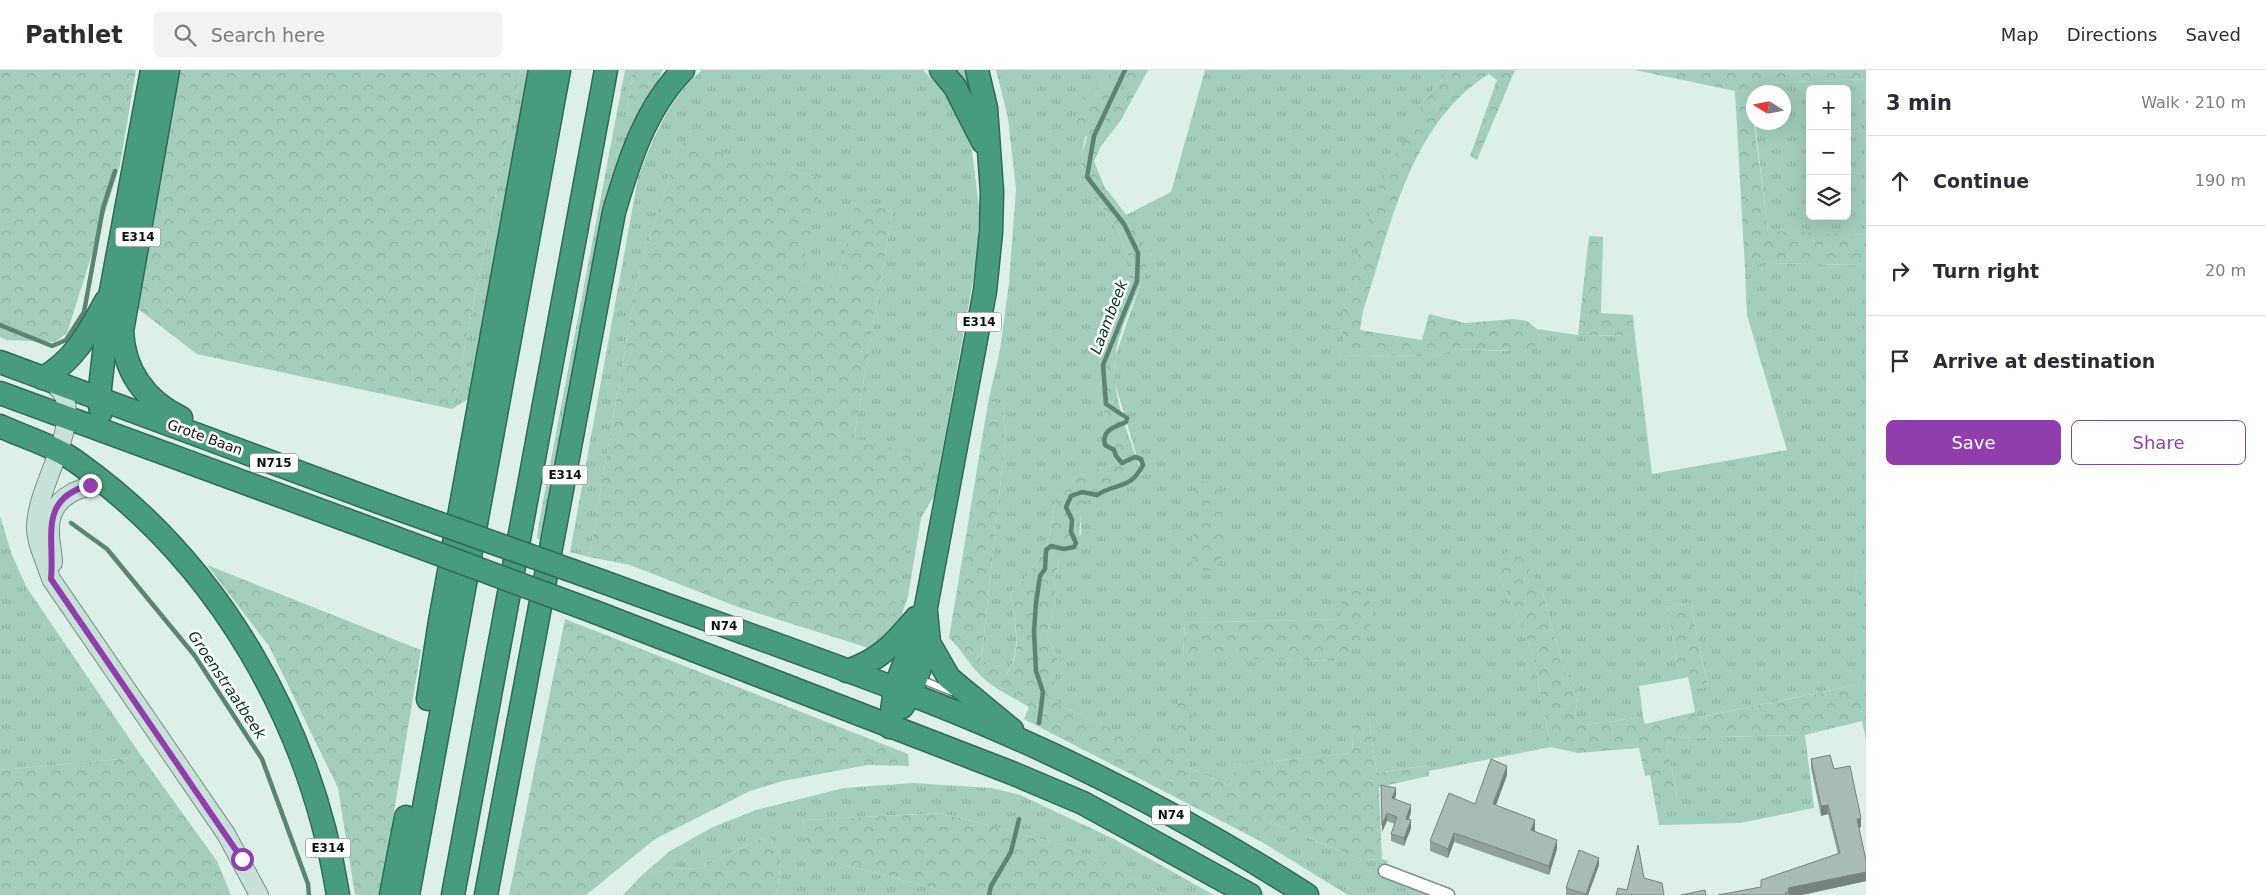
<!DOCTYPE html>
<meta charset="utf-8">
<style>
:root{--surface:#fff;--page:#f2f2f3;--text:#2b2b33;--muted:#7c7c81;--line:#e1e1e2;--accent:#913ead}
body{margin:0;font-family:"DejaVu Sans",sans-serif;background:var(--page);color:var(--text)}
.controls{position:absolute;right:15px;top:15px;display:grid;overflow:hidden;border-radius:8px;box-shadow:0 5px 20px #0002}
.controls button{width:45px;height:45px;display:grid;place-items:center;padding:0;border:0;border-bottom:1px solid var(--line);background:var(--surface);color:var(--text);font:25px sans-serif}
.compass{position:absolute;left:1746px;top:15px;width:45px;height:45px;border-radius:50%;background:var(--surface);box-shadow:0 5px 20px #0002;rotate:281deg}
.stop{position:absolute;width:15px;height:15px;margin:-11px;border:4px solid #913ead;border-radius:50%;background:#fff}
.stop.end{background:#913ead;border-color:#fff;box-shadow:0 1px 5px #0008}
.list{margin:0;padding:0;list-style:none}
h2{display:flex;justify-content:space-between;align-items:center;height:65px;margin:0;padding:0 20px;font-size:21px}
h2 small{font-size:16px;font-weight:400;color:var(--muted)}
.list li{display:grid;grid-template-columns:32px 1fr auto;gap:15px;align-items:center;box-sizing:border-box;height:90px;padding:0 20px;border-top:1px solid var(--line)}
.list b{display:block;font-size:19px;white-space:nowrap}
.list em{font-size:16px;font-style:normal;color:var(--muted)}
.actions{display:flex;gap:10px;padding:15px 20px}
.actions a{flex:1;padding:11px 0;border:1px solid var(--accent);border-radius:8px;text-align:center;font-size:18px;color:var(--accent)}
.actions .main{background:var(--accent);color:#fff}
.icon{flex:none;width:28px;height:28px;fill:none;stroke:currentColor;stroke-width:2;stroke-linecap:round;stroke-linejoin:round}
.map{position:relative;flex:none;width:1866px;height:825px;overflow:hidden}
header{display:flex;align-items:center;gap:30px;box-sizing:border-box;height:70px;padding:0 25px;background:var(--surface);border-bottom:1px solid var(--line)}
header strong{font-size:24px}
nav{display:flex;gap:28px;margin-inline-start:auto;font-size:18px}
.search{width:350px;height:45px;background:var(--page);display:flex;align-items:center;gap:12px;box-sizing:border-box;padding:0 18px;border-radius:8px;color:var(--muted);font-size:19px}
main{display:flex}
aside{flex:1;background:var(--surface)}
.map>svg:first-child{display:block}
.grass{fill:url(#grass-tufts);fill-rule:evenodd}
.forest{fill:url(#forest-crowns)}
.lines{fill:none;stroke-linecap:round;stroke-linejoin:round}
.stream{stroke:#5b8472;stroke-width:4.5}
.lane-casing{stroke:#7d8f87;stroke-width:9}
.street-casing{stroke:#7d8f87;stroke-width:15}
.secondary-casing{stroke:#7d8f87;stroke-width:20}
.highway-casing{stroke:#316b55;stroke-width:25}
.lane{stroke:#fff;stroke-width:6}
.street{stroke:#fff;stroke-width:12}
.secondary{stroke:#c8e1d8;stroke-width:18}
.highway{stroke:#469c7c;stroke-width:22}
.highway-bridge-casing{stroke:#316b55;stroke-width:25;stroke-linecap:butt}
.highway-bridge{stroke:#469c7c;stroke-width:22}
.wall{fill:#91a29b}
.shaded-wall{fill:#76847e}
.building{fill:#a9bcb4;stroke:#76847e}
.route{stroke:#913ead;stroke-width:6}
.labels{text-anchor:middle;stroke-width:5;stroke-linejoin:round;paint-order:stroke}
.shield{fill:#fff;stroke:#535856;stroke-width:1}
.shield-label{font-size:12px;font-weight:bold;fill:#09100d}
.street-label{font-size:14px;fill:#09100d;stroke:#fff}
.water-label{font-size:15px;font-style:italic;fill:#003324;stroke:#fff}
</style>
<header>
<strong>Pathlet</strong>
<div class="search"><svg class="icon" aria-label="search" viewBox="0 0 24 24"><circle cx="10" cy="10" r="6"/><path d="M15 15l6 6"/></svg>Search here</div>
<nav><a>Map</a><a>Directions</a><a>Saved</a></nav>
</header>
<main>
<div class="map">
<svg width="1866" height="825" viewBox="0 0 1866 825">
<defs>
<pattern id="grass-tufts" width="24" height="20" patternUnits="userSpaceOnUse" patternTransform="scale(1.25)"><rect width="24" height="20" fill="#a3cebb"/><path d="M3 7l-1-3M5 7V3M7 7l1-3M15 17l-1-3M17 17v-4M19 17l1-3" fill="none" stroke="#8bb0a0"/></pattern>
<pattern id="forest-crowns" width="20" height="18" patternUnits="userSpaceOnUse" patternTransform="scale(1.25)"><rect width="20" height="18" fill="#a3cebb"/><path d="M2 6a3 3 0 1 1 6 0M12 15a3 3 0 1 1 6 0" fill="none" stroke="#8bb0a0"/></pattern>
</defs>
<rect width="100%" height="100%" fill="#dcf0e7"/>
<!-- grass -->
<g class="grass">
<path d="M521 0H531L470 328 452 339Z"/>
<path d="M625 0H634L626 44 639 48 546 472 537 468 539 453Z"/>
<path d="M702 0H923L946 24 962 52 972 80 979 138 978 183 934 426 921 448 908 527 899 552 875 580 854 368 892 142 857 128 837 219 798 211 823 109 680 73 638 205 589 487 570 482 638 108C653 68 669 28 702 0Z"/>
<path d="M954 0H970L978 37Z"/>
<path d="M996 0H1112L1094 25 1081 87 1085 114 1119 163 1132 196 1097 317 1117 393 1077 406 1055 434 1047 477 1026 507 1011 523C1014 551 1023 581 1006 605L981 593 1005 371 1003 335 997 332 988 333 1000 280 1009 213 1016 119 1008 48Z"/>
<path d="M1205 0H1449L1427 27 1343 285 1433 286 1457 279 1505 281 1540 274 1537 259 1578 265 1635 266 1652 404 1787 380 1747 245 1745 199 1762 193 1866 195V500L1854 504 1866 566V613L1696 648 1691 620 1708 616 1690 533 1667 537 1680 609 1639 616 1643 647 1584 655 1575 646 1579 621 1564 601 1542 520 1497 501 1532 582 1551 677 1429 701 1428 695 1377 703 1369 652 1354 653 1352 683 1235 695 1230 716 1189 698 1179 623 1174 687 1059 635 1050 620C1060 593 1062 590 1046 567L1056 530 1054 509 1060 488 1081 464C1081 454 1079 441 1084 432 1091 421 1129 410 1142 404L1114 310 1115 287 1151 184 1126 145 1171 122ZM1340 549 1331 591 1183 586 1185 553Z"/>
<path d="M1866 9V165L1768 162 1755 53 1784 52V22H1757L1766 13ZM1810 19H1847V146H1810Z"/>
<path d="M0 446 12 485 27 518 142 687 0 700Z"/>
<path d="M1805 665 1814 738 1740 753 1659 755 1655 732 1677 726 1667 675 1674 668Z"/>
<path d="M913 713 992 718 1020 725 1114 769 1214 825H1165L1070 777 941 743 804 750 802 763 840 794 960 825H777L781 789 770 767 755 771 702 798 670 799 641 806 670 781 713 757 756 740 844 718Z"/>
<path d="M1271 752 1362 790 1382 789 1388 791 1383 807 1434 825H1348L1262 772Z"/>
</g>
<!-- forest -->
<g class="forest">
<path d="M0 0H136L120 95 67 263 55 272 7 270 0 267Z"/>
<path d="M179 0H521L452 339 197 284 133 235Z"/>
<path d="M634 0H663L639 48 626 44Z"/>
<path d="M1112 0H1148L1121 50 1101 76 1094 91 1104 116 1131 151 1151 184C1142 219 1118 255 1115 289 1111 327 1130 368 1142 404 1129 410 1089 423 1084 434 1078 448 1081 465 1078 480L1060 488 1054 509 1056 530 1046 567C1062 590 1060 594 1051 620L1059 635 1173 686 1179 623H1193L1189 698 1230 716 1235 695 1352 683 1354 653 1362 645 1369 652 1377 703 1429 695V706L1379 717 1382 789 1362 790 1271 752 1262 772 1024 649 1029 637C1013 627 992 618 979 604 969 594 959 576 949 568L988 333 997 332 1003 335 1005 371 981 592 1006 605C1024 583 1014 550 1011 523L1026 507 1047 477 1055 434 1077 406 1117 393 1097 317 1098 287 1124 223 1132 196 1119 163 1085 114 1081 87 1087 67 1080 62 1074 51 1081 28 1094 25Z"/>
<path d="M1449 0H1515L1477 90 1470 86 1497 10 1489 4C1409 54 1391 157 1363 241L1360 260 1422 270 1429 244 1465 253 1513 249 1527 251 1537 259 1540 274 1522 281 1457 279 1433 286 1343 285 1342 234 1379 117 1427 27Z"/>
<path d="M1635 0H1866V9L1766 13 1757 22H1754V52L1768 161 1866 165V195L1762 193 1745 199 1735 21Z"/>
<path d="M680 72 823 109 799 211 837 218 857 127 892 142 854 368 926 386 894 539 875 580 738 537 630 495 589 487 638 205Z"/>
<path d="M1589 166 1603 167 1601 243 1633 245 1635 266 1578 265Z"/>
<path d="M1197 411 1220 414C1227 445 1234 472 1214 500L1191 501Z"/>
<path d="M1509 479 1517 480 1542 520 1564 601 1579 621 1575 646 1584 655 1643 647 1645 654 1695 642 1697 648 1866 613V670L1862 651 1805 665 1674 668 1667 675 1677 727 1655 732 1650 705 1645 706 1639 678 1578 683 1551 677 1532 582 1497 501 1501 489Z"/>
<path d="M207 495 421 580 380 825H355L338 718 269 576Z"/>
<path d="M1866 500V566H1865L1854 504Z"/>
<path d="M1351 519 1360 521 1373 537 1372 552 1357 575 1348 584 1331 591 1183 587 1185 553 1340 549 1342 528Z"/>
<path d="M1690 533 1708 617 1691 620 1688 607 1680 609 1667 537Z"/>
<path d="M565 549 908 684 909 696 867 695 783 711 750 721 655 769 586 825H509Z"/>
<path d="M142 687 217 791 231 825H0V700Z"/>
<path d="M941 743 1070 777 1165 825H960L840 794 810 776 802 763 804 750Z"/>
<path d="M770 767 781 789 777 825H623L641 806 670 799 702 798 755 771Z"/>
</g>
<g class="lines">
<!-- stream -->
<g class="stream">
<path d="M0 255 52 276 66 270 84 242 103 138 115 101"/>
<path d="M71 453 107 479 195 586 262 689 308 814 309 825"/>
<path d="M1039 653 1043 622 1036 601 1034 561 1036 533 1040 506 1045 499 1046 480 1051 476 1064 479 1074 477 1076 473 1071 462 1072 450 1066 437 1071 426 1082 422 1097 425C1118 412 1130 420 1143 395L1141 389 1135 387 1122 393 1116 386 1114 380 1105 375C1101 359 1116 357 1126 352L1127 348 1106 334 1103 295 1137 211 1138 183 1124 154 1087 107 1094 66 1125 0"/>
<path d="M989 825 991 816 1011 782 1019 749"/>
</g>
<!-- lane casing -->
<g class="lane-casing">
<path id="lane" d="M920 609 952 622"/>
</g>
<!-- street casing -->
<g class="street-casing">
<path id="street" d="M1385 801 1448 825"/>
</g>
<!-- secondary casing -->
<g class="secondary-casing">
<g id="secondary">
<path d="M52 311C57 317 65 324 66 333 73 368 36 420 36 457 36 474 46 492 51 509L226 764 259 825"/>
<path d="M53 493C53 483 50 473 50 462 48 429 76 417 104 414"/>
</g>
</g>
<!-- highway casing -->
<g class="highway-casing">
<g id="highway">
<path d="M168 0 122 261C124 302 145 330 181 348"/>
<path d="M941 0 955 17 983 72"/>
<path d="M0 292 390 436"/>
<path d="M43 308C75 290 89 262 106 231"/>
<path d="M0 323 382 463"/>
<path d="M101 342 99 327 111 221 152 0"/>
<path d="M0 356C26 368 55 376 78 393 220 494 311 655 338 825"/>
<path d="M601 511C699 547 797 581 894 618 1038 672 1178 742 1307 825"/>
<path d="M595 542 1012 703 1083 733 1250 825"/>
<path d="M926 542 929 573 949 608 1012 660"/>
<path d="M847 601C880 590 894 574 916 548"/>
<path d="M428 629 440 551 540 0"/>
<path d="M902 637 910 625 929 573"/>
<path d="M890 657 895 618 926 537 985 221 991 162 992 122 986 38 977 0"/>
<path d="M391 825 406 747"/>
<path d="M408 825 559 0"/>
<path d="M453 825 606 0"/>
<path d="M486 825 614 142C629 91 645 39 683 0"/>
</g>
</g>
<!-- lane -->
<use href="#lane" class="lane"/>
<!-- street -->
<use href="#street" class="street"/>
<!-- secondary -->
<use href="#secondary" class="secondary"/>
<!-- highway -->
<use href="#highway" class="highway"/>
<!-- highway-bridge casing -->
<g class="highway-bridge-casing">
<g id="highway-bridge">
<path d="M390 436 601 511"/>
<path d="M382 463 595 542"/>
</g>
</g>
<!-- highway-bridge -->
<use href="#highway-bridge" class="highway-bridge"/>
</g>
<!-- wall -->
<g class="wall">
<path d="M1811 689 1834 699 1861 757 1859 758 1866 790V811L1802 825H1718L1761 817 1838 784 1828 744 1821 746 1811 698Z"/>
<path d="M1507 705 1496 735 1535 760 1534 762 1557 779 1549 805 1454 772 1448 788 1430 781V771L1475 734Z"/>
<path d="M1381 723 1396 725 1395 729 1411 742 1409 750 1411 758 1404 776 1391 771V764L1395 754 1387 751 1382 762Z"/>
<path d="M1599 795 1588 825H1566V818Z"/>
</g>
<!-- shaded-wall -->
<g class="shaded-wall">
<path d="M1507 696V705L1493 743V734Z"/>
<path d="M1396 718V725L1392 736V728Z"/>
<path d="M1411 735V742L1406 756V749Z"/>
<path d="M1828 735V744L1821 746V736Z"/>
<path d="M1387 743V751L1382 762V755Z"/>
<path d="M1861 748V757L1857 758V749Z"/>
<path d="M1411 750V758L1404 776V768Z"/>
<path d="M1535 750V760L1531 770V760Z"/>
<path d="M1454 763V772L1448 788V779Z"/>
<path d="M1557 770V779L1549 805V796Z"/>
<path d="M1599 788V795L1588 825H1586Z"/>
<path d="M1866 802V811L1802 825H1789L1788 818Z"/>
</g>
<!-- building -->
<g class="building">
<path d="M1830 685 1834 699 1850 696 1861 748 1857 749 1866 790V802L1788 818 1789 822 1785 823 1786 825H1718L1761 817V810L1840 783 1828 735 1821 736 1811 689Z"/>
<path d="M1491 689 1507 696 1493 734 1535 750 1531 760 1557 770 1549 796 1454 763 1448 779 1430 771 1449 723 1475 734Z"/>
<path d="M1381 715 1396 718 1392 728 1411 735 1406 749 1411 750 1404 768 1391 764 1397 747 1387 743 1382 755Z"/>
<path d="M1638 775 1644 808 1662 813 1664 825H1616L1618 818 1627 820Z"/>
<path d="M1579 780 1599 788 1586 824 1566 818Z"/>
<path d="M1705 820 1706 825H1681Z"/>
</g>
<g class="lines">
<!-- route -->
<path class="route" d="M90 415C37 429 55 468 51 509L242 789"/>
</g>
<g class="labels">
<!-- shield labels -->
<g class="shield">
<rect x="115.5" y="157.5" width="45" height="19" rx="4"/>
<rect x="956.5" y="242.5" width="45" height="19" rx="4"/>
<rect x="250" y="383.5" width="48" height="19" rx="4"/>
<rect x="542.5" y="395.5" width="45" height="19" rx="4"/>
<rect x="705" y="546.5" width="38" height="19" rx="4"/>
<rect x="1152" y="735.5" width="38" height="19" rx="4"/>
<rect x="305.5" y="768.5" width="45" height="19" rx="4"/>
</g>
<g class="shield-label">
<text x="138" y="171">E314</text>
<text x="979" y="256">E314</text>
<text x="274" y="397">N715</text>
<text x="565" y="409">E314</text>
<text x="724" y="560">N74</text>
<text x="1171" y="749">N74</text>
<text x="328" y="782">E314</text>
</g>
<!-- street labels -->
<g class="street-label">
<text transform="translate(205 367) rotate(20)" y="5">Grote Baan</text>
</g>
<!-- water labels -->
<g class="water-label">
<text transform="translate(1109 247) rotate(-69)" y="5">Laambeek</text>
<text transform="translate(227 615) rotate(56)" y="5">Groenstraatbeek</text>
</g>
</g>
</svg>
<div class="controls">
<button>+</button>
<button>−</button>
<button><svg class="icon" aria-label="layers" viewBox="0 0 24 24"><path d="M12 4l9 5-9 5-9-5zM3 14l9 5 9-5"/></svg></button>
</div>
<svg class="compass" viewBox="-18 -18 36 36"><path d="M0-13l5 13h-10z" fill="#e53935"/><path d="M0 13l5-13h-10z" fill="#7c7c81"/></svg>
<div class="stop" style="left:242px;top:789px"></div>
<div class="stop end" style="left:90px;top:415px"></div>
</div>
<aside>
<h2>3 min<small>Walk · 210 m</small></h2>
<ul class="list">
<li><svg class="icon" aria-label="ahead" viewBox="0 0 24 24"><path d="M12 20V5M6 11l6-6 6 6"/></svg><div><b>Continue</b></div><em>190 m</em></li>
<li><svg class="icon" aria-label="right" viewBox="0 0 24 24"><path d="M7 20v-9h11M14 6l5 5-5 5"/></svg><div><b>Turn right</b></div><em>20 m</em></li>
<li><svg class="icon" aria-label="arrive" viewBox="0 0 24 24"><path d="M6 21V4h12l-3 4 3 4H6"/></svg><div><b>Arrive at destination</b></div></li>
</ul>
<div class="actions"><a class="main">Save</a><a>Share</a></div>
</aside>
</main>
